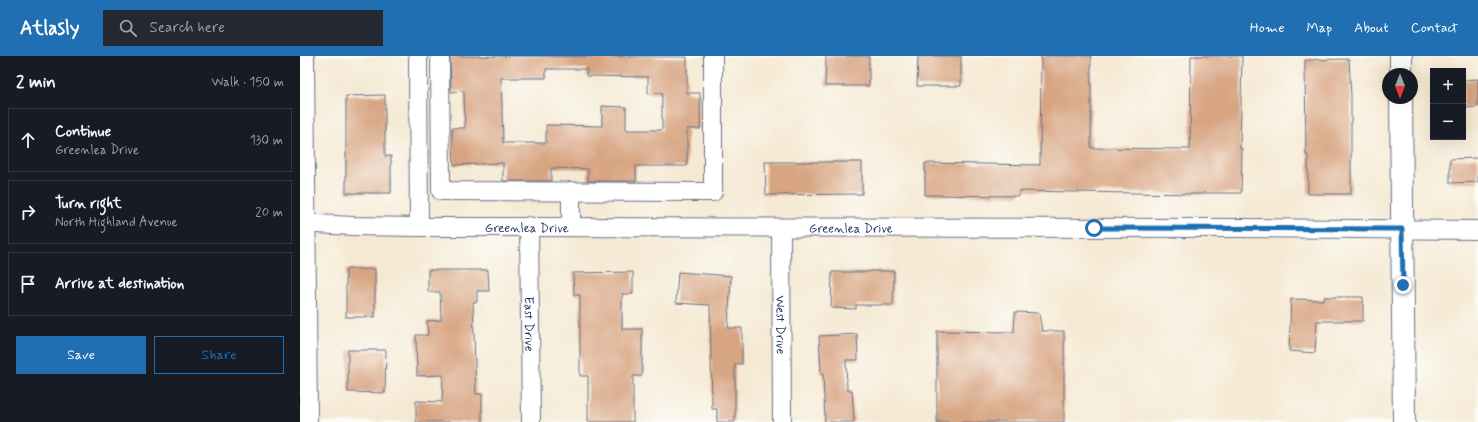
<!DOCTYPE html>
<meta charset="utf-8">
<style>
:root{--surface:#171b24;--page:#242831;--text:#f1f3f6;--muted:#9ea1a6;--line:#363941;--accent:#1f6fb2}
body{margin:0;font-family:Mynerve,sans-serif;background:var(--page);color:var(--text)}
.controls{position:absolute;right:12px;top:12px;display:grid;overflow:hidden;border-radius:0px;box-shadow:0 4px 16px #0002}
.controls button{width:36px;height:36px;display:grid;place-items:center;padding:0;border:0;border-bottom:1px solid var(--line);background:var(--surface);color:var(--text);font:20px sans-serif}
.compass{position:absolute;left:1082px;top:12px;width:36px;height:36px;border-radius:50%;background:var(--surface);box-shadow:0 4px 16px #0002;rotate:180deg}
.stop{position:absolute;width:12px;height:12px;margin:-9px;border:3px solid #1f6fb2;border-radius:50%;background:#fff}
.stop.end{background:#1f6fb2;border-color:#fff;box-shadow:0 1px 4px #0008}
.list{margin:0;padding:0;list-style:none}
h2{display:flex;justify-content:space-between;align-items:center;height:52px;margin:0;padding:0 16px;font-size:17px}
h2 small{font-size:13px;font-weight:400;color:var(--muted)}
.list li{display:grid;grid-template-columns:26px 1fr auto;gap:12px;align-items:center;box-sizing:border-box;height:64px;margin:0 8px 8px;padding:0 8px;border:1px solid var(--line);border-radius:0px}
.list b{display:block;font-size:15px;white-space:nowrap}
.list p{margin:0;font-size:13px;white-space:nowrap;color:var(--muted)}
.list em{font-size:13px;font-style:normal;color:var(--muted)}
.actions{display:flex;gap:8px;padding:12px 16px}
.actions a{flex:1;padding:9px 0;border:1px solid var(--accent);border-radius:0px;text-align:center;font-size:14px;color:var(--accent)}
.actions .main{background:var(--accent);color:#fff}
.icon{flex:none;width:22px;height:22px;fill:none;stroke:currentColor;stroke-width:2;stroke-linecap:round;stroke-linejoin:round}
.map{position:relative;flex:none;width:1178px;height:366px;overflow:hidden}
header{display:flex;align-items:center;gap:24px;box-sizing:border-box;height:56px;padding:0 20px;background:var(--accent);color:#fff}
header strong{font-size:19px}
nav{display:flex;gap:22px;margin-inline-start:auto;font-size:14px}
.search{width:280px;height:36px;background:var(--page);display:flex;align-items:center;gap:10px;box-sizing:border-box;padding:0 14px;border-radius:0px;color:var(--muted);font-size:15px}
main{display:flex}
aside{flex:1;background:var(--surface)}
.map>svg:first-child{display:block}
.building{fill:#d8a583;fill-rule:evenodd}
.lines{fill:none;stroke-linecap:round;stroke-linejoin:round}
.street-casing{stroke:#677087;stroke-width:20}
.secondary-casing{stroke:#677087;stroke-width:24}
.street{stroke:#fff;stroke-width:18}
.secondary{stroke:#fff;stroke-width:22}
.route{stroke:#1f6fb2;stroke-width:5}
.labels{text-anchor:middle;stroke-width:3;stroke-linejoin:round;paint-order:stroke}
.street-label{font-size:13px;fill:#1b2f5e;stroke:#fdfcf7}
</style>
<header>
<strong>Atlasly</strong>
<div class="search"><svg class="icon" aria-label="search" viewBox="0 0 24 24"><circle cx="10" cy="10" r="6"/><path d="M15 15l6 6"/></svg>Search here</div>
<nav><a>Home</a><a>Map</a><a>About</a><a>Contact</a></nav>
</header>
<main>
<aside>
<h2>2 min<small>Walk · 150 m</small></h2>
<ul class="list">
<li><svg class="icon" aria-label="ahead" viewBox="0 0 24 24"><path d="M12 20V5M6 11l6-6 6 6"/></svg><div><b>Continue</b><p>Greenlea Drive</p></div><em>130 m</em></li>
<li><svg class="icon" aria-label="right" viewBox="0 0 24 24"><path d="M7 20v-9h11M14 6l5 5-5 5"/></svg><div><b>Turn right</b><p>North Highland Avenue</p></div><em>20 m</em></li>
<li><svg class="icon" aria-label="arrive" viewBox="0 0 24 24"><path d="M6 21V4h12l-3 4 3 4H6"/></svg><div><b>Arrive at destination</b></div></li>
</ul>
<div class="actions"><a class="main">Save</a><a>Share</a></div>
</aside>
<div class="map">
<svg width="1178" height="366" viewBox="0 0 1178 366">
<rect width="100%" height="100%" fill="#fdfcf7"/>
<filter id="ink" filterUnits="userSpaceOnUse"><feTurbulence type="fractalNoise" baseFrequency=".025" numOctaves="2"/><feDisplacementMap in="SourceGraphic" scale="8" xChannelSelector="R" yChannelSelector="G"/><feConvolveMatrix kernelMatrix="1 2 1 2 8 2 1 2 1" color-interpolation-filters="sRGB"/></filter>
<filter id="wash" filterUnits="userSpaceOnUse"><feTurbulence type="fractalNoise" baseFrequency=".012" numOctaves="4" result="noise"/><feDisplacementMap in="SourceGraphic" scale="16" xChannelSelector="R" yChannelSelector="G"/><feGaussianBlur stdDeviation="0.9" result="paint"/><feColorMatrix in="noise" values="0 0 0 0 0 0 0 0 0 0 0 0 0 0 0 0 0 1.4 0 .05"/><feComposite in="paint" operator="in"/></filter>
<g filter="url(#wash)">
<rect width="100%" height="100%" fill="#f5e9d3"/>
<g id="blocks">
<!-- building -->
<g class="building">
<path d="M150 0 387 1V37H400V73H387V110H336V125H288V113L251 112V125H203V107L154 109 152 72H165L164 35 151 36ZM246 13H287L286 20 348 21V38L362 37V74H326V51L302 50V70L246 69V87H203L201 22H246Z"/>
<path d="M526 0H569V30H525Z"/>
<path d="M618 0H661V30H617Z"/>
<path d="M741 0H791V92L890 93 891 0H942L940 93H942L941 137H903V138H892L719 135V140L625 139V107L740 109Z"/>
<path d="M1049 3 1051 40V138H1008V99H1006L1005 4Z"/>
<path d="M1178 23V51L1163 52V24Z"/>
<path d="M85 39V100H91V137H46V40Z"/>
<path d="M1178 102V126L1150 127V103Z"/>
<path d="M465 106H562V138L466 139Z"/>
<rect x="46" y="213" width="29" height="48"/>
<path d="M128 214H188L189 235H177V246H173L176 338H182V366H116V345L142 346 143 319 117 320 116 279H128L127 265 141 264 140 236H128Z"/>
<path d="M570 215H594L593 249H556V253L531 252 532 216H570Z"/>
<path d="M333 216V238H322V273H342V320H333V366H288V320H280V239H274L273 217Z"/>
<path d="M378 216 431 220 428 272H442V308H435V366H417V353H412L410 249 376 247Z"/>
<path d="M1024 241H1063V265H1017L1015 297 989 295 991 243 1024 244Z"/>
<path d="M715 256 739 257 742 275H764V366H637V275L714 276Z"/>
<path d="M557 278 558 304H546L547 334H552L554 366H525L523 318H521L519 280Z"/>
<path d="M48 294H86L85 337 48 336Z"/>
</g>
</g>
</g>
<g filter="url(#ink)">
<use href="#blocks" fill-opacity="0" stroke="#677087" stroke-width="1"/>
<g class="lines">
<!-- street casing -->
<g class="street-casing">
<g id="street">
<path d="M5 0 8 366"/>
<path d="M118 0 119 171"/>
<path d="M140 0 141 135 413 136V0"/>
<path d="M271 135V171"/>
<path id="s1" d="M0 167 52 170 119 171 938 172 1178 174"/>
<path id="s2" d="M229 170 231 366"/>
<path id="s3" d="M481 172 482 366"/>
</g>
</g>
<!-- secondary casing -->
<g class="secondary-casing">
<g id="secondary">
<path d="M1101 0V18"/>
<path d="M1101 42 1104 366"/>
</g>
</g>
<!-- street -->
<use href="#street" class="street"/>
<!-- secondary -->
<use href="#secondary" class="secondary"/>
</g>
</g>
<g class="lines" filter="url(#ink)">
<!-- route -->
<path class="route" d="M794 172 1102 173 1103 229"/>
</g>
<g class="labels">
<!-- street labels -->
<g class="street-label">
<text dy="5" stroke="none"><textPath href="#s1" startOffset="227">Greenlea Drive</textPath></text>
<text dy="5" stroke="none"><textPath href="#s1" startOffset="551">Greenlea Drive</textPath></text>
<text dy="5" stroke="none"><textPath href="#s2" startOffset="98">East Drive</textPath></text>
<text dy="5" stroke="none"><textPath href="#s3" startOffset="97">West Drive</textPath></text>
</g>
</g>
</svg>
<div class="controls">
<button>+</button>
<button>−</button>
</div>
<svg class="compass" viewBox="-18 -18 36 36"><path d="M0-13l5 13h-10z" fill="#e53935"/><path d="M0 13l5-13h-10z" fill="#9ea1a6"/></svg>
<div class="stop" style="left:794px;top:172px"></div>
<div class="stop end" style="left:1103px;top:229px"></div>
</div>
</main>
